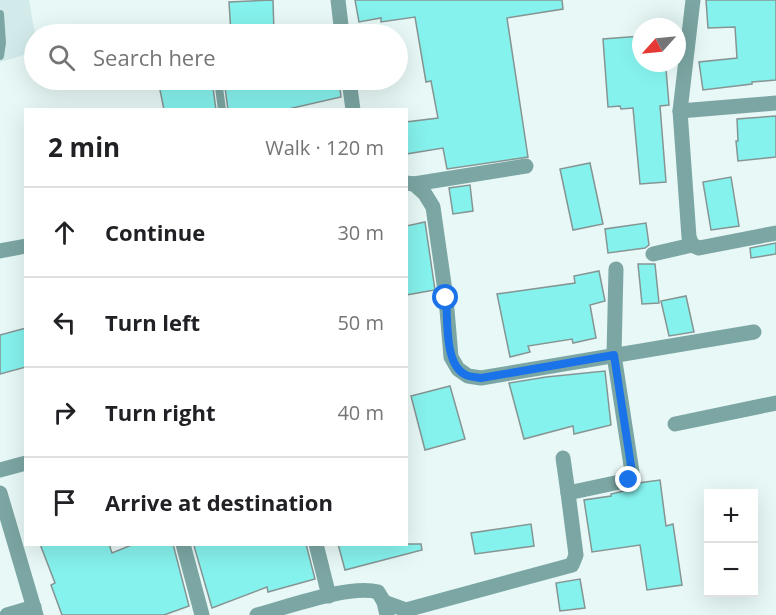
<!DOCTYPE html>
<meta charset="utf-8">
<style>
:root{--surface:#fff;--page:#f2f2f2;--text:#202124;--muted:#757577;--line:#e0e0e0}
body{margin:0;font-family:"Open Sans",sans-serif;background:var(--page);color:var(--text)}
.controls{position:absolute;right:18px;bottom:18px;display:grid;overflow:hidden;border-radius:0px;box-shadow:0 6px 24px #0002}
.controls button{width:54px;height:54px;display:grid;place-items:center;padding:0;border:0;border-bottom:2px solid var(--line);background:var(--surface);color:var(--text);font:30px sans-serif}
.compass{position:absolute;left:632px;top:18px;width:54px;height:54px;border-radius:50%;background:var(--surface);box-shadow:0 6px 24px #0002;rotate:243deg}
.stop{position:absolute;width:18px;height:18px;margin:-14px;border:4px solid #1a73e8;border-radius:50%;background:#fff}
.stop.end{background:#1a73e8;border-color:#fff;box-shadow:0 2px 6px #0008}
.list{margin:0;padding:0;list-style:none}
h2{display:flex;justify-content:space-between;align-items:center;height:78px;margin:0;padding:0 24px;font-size:26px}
h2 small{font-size:20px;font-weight:400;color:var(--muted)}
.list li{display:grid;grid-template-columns:39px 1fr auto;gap:18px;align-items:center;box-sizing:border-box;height:90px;padding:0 24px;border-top:2px solid var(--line)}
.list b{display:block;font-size:22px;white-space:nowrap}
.list em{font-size:20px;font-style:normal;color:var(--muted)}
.icon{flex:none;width:33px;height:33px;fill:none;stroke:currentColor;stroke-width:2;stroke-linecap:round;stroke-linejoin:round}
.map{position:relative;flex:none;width:776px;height:615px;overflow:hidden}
.search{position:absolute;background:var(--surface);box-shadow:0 6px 24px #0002;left:24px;top:24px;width:384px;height:66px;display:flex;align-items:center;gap:15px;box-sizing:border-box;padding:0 21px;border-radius:33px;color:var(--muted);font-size:22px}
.panel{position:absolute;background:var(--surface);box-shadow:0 6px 24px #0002;left:24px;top:108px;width:384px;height:438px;border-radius:0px}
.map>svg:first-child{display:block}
.built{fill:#d2ebea}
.building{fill:#86f2ed;stroke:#859594;stroke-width:1.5}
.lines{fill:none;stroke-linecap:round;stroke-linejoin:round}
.service{stroke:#7ca6a3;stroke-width:8}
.minor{stroke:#7ca6a3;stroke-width:15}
.route{stroke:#1a73e8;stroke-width:8}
</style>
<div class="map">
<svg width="776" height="615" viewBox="0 0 776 615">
<rect width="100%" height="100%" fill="#e7f8f7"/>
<!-- built -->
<path class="built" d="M0 0H29L35 34 34 52 0 62Z"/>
<!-- building -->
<g class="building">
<path d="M273 0 274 34H231L229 2Z"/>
<path d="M355 0H562L563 9 507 18 528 157 447 169 443 148 406 154V122L438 118 431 81 426 82 415 17 381 22V18L359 22Z"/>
<path d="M706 0H776V80L752 82V84L703 90 699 62 737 58 735 27 708 28Z"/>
<path d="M641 36V63H661L662 69H666L669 105 660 106 666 182 640 184 633 108 621 109 620 106 608 107 603 39Z"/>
<path d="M158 80H212L216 110H164Z"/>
<path d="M224 80H339L341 97 284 110H228Z"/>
<path d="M776 116V157L738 161 736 141H738L737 119Z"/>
<path d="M590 163 603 224 573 230 560 169Z"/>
<path d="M731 177 739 226 711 230 703 182Z"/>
<path d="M470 185 473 211 453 214 449 188Z"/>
<path d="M425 222 435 290 406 295V226Z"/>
<path d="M646 223 649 245 645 248 608 253 605 229Z"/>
<path d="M776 243V254L751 258 750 248Z"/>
<path d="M655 264 659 303 642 304 638 264Z"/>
<path d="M599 271 605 301 590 305 596 338 573 343 572 339 528 346 530 352 510 357 497 294 575 283 574 276Z"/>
<path d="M686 296 694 332 669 336 661 301Z"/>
<path d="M26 328V367L0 374V335Z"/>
<path d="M605 371 611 425 574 434 573 426 524 439 509 383 546 377Z"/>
<path d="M450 386 465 439 425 450 411 396Z"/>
<path d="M660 480 666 526 673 524 682 585 647 590 640 545 592 552 584 500 611 496V494L632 489 638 483Z"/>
<path d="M531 524 534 546 475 554 471 533Z"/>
<path d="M40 544H109L112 553 134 544H173L189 606 164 615H62L51 585 55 583Z"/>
<path d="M198 544H306L315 579 268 592 267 587 212 608 194 546Z"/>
<path d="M338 544H421L422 550 345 570Z"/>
<path d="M580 579 585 608 560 611 556 583Z"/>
</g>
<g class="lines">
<!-- service -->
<g class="service">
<path d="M0 14 2 43 0 56"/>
<path d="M218 80 222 110"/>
</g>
<!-- minor -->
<g class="minor">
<path d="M338 0 342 34"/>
<path d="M693 0 680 111 776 103"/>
<path d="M349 80 353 110"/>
<path d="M680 111 689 237 692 245 699 248 776 233"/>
<path d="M406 183 414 184 425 194 433 207 446 298 451 357 458 369 468 376 481 378 754 332"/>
<path d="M414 184 526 166"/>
<path d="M0 251 26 246"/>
<path d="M653 254 692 245"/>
<path d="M675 424 776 403"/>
<path d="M563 458 568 493"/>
<path d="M0 470 26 463"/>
<path d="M0 493 36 615"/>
<path d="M183 544 202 615"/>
<path d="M316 544 329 596"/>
<path d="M7 615 34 607"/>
<path d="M257 615C288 607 350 584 378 592L384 602"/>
<path d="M387 615 384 602 406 610 572 565 576 555 568 493 629 480 632 472 614 355 616 269"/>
</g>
</g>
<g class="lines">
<!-- route -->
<path class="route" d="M446 298C448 320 444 365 466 375 470 377 476 377 481 378L614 355 632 472 629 480"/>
</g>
</svg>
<div class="controls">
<button>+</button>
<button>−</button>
</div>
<svg class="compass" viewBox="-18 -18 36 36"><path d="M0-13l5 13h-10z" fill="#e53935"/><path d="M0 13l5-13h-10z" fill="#757577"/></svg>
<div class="stop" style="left:446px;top:298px"></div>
<div class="stop end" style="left:629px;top:480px"></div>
<div class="search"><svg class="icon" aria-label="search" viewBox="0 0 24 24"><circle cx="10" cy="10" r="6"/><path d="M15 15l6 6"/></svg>Search here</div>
<section class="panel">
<h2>2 min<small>Walk · 120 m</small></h2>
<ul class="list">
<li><svg class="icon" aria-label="ahead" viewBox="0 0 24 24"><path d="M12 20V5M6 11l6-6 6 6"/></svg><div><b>Continue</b></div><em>30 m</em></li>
<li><svg class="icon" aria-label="left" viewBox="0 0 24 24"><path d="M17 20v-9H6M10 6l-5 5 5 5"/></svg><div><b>Turn left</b></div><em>50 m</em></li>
<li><svg class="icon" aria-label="right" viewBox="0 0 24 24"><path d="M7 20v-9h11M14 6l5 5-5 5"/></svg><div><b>Turn right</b></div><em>40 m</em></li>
<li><svg class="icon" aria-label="arrive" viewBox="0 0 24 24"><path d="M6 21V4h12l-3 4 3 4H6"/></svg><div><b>Arrive at destination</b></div></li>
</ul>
</section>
</div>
